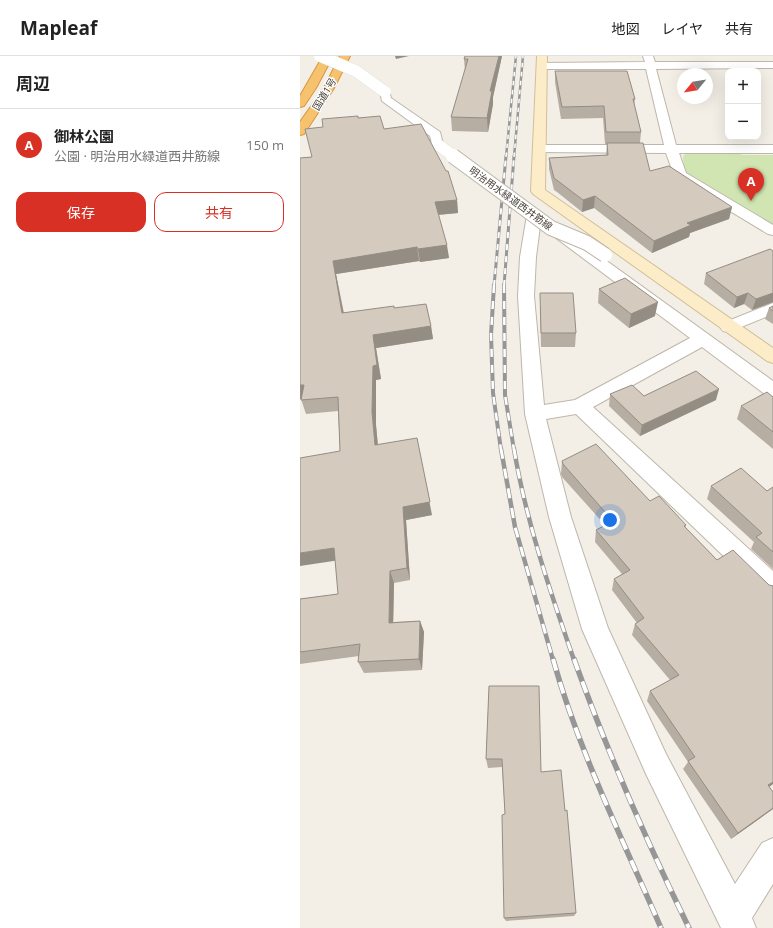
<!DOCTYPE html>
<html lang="ja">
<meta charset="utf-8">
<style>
:root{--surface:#fff;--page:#f2f2f2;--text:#222;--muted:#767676;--line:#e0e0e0;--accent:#d93025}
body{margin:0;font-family:"Open Sans","Noto Sans JP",sans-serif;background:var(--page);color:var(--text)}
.controls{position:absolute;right:12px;top:12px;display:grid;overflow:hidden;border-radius:8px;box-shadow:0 4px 16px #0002}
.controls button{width:36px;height:36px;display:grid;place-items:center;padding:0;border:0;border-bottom:1px solid var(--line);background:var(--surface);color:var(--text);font:20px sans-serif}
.compass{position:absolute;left:377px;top:12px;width:36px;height:36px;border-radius:50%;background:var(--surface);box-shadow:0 4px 16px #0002;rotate:240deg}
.you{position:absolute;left:310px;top:464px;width:14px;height:14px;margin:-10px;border:3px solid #fff;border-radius:50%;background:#1a73e8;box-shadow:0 0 0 6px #1a73e833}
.badge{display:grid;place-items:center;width:26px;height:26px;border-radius:50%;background:var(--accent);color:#fff;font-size:13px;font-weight:700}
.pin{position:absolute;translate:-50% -33px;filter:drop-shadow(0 1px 2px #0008)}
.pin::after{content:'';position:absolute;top:21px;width:14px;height:12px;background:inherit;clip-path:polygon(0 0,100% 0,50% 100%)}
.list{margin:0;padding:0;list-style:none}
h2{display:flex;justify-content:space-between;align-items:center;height:52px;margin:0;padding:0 16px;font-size:17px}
h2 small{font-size:13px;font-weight:400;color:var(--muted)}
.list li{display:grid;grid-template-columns:26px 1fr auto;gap:12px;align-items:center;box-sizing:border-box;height:72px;padding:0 16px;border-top:1px solid var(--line)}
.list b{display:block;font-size:15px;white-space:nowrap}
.list p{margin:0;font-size:13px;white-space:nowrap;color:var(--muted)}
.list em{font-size:13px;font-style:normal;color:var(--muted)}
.actions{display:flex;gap:8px;padding:12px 16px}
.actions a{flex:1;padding:9px 0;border:1px solid var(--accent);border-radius:12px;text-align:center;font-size:14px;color:var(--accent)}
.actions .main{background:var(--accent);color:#fff}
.map{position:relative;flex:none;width:473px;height:872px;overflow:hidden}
header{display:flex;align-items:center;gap:24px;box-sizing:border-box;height:56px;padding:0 20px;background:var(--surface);border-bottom:1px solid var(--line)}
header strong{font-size:19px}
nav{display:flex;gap:22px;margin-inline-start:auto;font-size:14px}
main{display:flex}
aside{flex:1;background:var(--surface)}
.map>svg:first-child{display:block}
.green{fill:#d1e5b2}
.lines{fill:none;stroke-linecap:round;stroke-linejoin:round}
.street-casing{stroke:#beb6aa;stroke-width:2}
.secondary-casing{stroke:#d1bf98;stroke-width:2}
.highway-casing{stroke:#d6963e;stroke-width:2}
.street{fill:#fff;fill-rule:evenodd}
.secondary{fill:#fcedc8;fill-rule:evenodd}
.highway{fill:#f7c26e;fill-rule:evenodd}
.rail-far4-casing{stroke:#969696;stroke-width:2.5}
.rail-far3-casing{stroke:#969696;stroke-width:3}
.rail-far2-casing{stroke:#969696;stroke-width:4}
.rail-far1-casing{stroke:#969696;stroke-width:4.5}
.rail-casing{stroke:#969696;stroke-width:5.5}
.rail-far4{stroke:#fff;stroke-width:1.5;stroke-dasharray:4.5;stroke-linecap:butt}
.rail-far3{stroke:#fff;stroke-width:2;stroke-dasharray:6;stroke-linecap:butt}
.rail-far2{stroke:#fff;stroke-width:2.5;stroke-dasharray:8;stroke-linecap:butt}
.rail-far1{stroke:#fff;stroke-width:3;stroke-dasharray:10;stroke-linecap:butt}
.rail{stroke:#fff;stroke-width:4;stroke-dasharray:12;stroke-linecap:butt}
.street-bridge-far1-casing{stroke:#beb6aa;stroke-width:12;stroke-linecap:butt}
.street-bridge-casing{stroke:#beb6aa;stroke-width:16;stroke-linecap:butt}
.street-bridge-far1{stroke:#fff;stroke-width:12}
.street-bridge{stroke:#fff;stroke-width:14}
.wall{fill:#b6aea3}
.shaded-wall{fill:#948d84}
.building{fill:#d4cabd;stroke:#948d84}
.labels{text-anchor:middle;stroke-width:3;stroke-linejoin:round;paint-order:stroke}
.far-street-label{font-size:10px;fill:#463f36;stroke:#fff}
</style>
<header>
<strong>Mapleaf</strong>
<nav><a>地図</a><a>レイヤ</a><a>共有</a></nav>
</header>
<main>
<aside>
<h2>周辺<small></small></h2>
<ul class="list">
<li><span class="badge">A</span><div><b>御林公園</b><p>公園 · 明治用水緑道西井筋線</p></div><em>150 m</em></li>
</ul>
<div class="actions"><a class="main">保存</a><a>共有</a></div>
</aside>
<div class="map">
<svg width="473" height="872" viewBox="0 0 473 872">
<rect width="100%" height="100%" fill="#f3efe7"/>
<!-- green -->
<path class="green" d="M439 96 441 99H473V171L384 119 383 100 387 97Z"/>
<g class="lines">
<!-- street casing -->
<g class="street-casing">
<g id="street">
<path d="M343 0H353L355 6H473V12L356 13 376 89H473V97H379L386 117 473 169V179L468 178 375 122 366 97 236 96 234 93 236 90 240 89H364L346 13H242L237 10 242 7 345 6Z"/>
<path d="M85 33 89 34 91 42 140 76 143 88 141 91H133L130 80 82 45 80 36Z"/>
<path d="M234 155 239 156 473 325V341L466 339 402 291 293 351 473 515V542L464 539 276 358 246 363 271 461 308 572 366 698 435 828 462 787 473 782V828L452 862 456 872H421L346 718 282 573 249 461 225 358 218 240 220 201 227 159 229 156ZM240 170 390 282 275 344 244 349 234 240 236 201Z"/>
<path d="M473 247V258L429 276 423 275 420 271 423 267Z"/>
</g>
</g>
<!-- secondary casing -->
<g class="secondary-casing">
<path id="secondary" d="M237 0H247L245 134 473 292V307L467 305 233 138 231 135Z"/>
</g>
<!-- highway casing -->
<g class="highway-casing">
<g id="highway">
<path d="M23 0H33L16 32 4 50 0 51V40Z"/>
<path d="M40 0H50L34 32 4 78 0 79V66L24 32Z"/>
</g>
</g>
<!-- street -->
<use href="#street" class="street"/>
<!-- secondary -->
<use href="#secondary" class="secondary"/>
<!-- highway -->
<use href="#highway" class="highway"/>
<!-- rail-far4 casing -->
<g class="rail-far4-casing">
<g id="rail-far4">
<path d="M206 101 216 0"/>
<path d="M214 101 223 0"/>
</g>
</g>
<!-- rail-far3 casing -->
<g class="rail-far3-casing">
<g id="rail-far3">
<path d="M194 230 206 100"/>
<path d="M204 230 214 100"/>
</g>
</g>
<!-- rail-far2 casing -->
<g class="rail-far2-casing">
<g id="rail-far2">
<path d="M194 229 191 279 193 337 201 394"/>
<path d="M204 229 205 339 214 394"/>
</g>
</g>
<!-- rail-far1 casing -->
<g class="rail-far1-casing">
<g id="rail-far1">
<path d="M201 393 215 471 253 604"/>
<path d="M214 393C226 465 250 535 274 604"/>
</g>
</g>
<!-- rail casing -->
<g class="rail-casing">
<g id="rail">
<path d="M253 603C279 696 323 784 361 872"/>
<path d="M274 603C307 695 346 784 389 872"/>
</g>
</g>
<!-- rail-far4 -->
<use href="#rail-far4" class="rail-far4"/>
<!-- rail-far3 -->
<use href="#rail-far3" class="rail-far3"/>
<!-- rail-far2 -->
<use href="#rail-far2" class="rail-far2"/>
<!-- rail-far1 -->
<use href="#rail-far1" class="rail-far1"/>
<!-- rail -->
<use href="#rail" class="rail"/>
<!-- street-bridge-far1 casing -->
<g class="street-bridge-far1-casing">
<g id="street-bridge-far1">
<path d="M20 0 56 15 85 36"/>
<path d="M137 88 155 101"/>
</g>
</g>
<!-- street-bridge casing -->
<g class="street-bridge-casing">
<path id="street-bridge" d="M153 100 251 172 287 187 305 199"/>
</g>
<!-- street-bridge-far1 -->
<use href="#street-bridge-far1" class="street-bridge-far1"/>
<!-- street-bridge -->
<use href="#street-bridge" class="street-bridge"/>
</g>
<!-- wall -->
<g class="wall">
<path d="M202 0 193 41V48L188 76 152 75 151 61 165 15 164 3Z"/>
<path d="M255 15 335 43 334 50 341 76 340 87 350 115 432 151 429 163 390 177 389 181 352 197 294 152 282 156 257 136 254 134 249 113V102L306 99 307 88H305L303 62 261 63 255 26Z"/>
<path d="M59 62 84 73 157 144 158 157 138 159 149 202 120 206 119 205 36 218 44 257 94 252 131 270 133 283 76 292 81 323 76 324V369L78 389 132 459 106 464 110 524 94 527 93 566 120 565 124 576 122 614 64 617 58 606 59 600 0 608V543L38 538 40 395 38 355 6 358 1 343H0V102L12 101Z"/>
<path d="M473 195V246L452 254 444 248 434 252 404 228 406 217Z"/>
<path d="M299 233 355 260 329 272 298 247Z"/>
<path d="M240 251 276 277 275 291H241Z"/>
<path d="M469 252 473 255V268L465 263Z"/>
<path d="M310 338 344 340 416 344 340 380 309 350Z"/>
<path d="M473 341V393L437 363 441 350Z"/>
<path d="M262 405 350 445 386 469 385 472 417 504 469 529 473 530V728L469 731 473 753 431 783 383 713 388 706 347 645 350 635 370 624 332 579 335 568 337 567 312 534 314 523 322 518 295 486 296 474 305 469 262 421 261 418Z"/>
<path d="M411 430 467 435 473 431V513L451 493 454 486 407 443Z"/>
<path d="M189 630 241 716 276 857 274 860 206 865 204 862 205 758 202 711 188 712 186 703Z"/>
</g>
<!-- shaded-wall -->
<g class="shaded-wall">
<path d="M95 0H109L96 3Z"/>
<path d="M199 0H202L193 41V48L188 76 187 62 190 35Z"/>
<path d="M295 140 294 152 282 156 283 144Z"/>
<path d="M157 144 158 157 136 159 135 146Z"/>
<path d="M432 151 429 163 390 177 389 181 352 197 354 185 387 167Z"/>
<path d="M147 189 149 202 120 206 118 193Z"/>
<path d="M117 191 119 205 36 218 46 270 42 257 33 205Z"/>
<path d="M448 237 444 248 434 252 437 241Z"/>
<path d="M473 237V246L452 254 456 243Z"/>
<path d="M358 246 355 260 329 272 331 258Z"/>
<path d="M131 270 133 283 76 292 81 323 76 324V369L79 403 75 389 72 356 73 279Z"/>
<path d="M0 329H4L9 342 0 343Z"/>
<path d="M419 333 416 344 340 380 342 369Z"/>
<path d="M117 382 132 459 106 464 110 524 107 512 103 451Z"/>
<path d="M34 492 40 504 0 510V497Z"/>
<path d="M90 515 94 527 93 578 89 567Z"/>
<path d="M120 565 124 576 122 614 119 603Z"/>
<path d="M473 726V728L461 737 468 729Z"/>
<path d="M473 752V753L431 783 438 777Z"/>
</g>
<!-- building -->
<g class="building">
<path d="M165 0H199L190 35H192L187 62 151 61 168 3H164Z"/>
<path d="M255 15H327L335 43H333L341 76H306L304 50 262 51Z"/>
<path d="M58 60V62L80 60 84 73 121 68 146 115H148L157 144 135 146 147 189 118 193 117 191 33 205 42 257 94 250V252L126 248 131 270 73 279 77 309 73 310 72 356 75 389 117 382 130 446 103 451 107 512 90 515 89 567 120 565 119 603 58 606 60 588 0 596V543L38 538 34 492 0 497V402L40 395 38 341 1 344 4 329H0V102L12 101 5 73 23 71 22 63Z"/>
<path d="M307 87H343L350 115 369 110 432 151 387 167 391 169 354 185 295 140 283 144 254 122 249 102 308 99Z"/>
<path d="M470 193 473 195V237L456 243 448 237 437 241 406 217Z"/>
<path d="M325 222 358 246 331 258 299 233Z"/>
<path d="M240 237H273L276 277H241Z"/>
<path d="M473 250V255L469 252Z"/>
<path d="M396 315 419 333 342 369 310 338 332 329 344 340Z"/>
<path d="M467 336 473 341V376L441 350Z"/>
<path d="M296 388 350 445 359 440 386 469 384 470 417 504 433 494 469 529 473 530V726L468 729 473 736V752L438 777 388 705 395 701 350 635 379 619 335 568 344 562 314 523 330 514 296 474 313 465 263 408 262 405Z"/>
<path d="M441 412 467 435 473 431V496L456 481 462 477 411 430Z"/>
<path d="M189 630H239L241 716 261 714 265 755 267 754 276 857 204 862 202 759 205 758 202 703H186Z"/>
</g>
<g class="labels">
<!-- far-street labels -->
<g class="far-street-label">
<text transform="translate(24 38) rotate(-59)" y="4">国道1号</text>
<text transform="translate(211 142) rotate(36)" y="4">明治用水緑道西井筋線</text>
</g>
</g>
</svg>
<div class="controls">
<button>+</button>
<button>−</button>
</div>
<svg class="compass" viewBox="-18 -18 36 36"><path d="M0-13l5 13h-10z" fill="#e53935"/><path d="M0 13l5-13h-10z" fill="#767676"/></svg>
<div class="you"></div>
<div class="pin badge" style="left:451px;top:145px">A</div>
</div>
</main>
